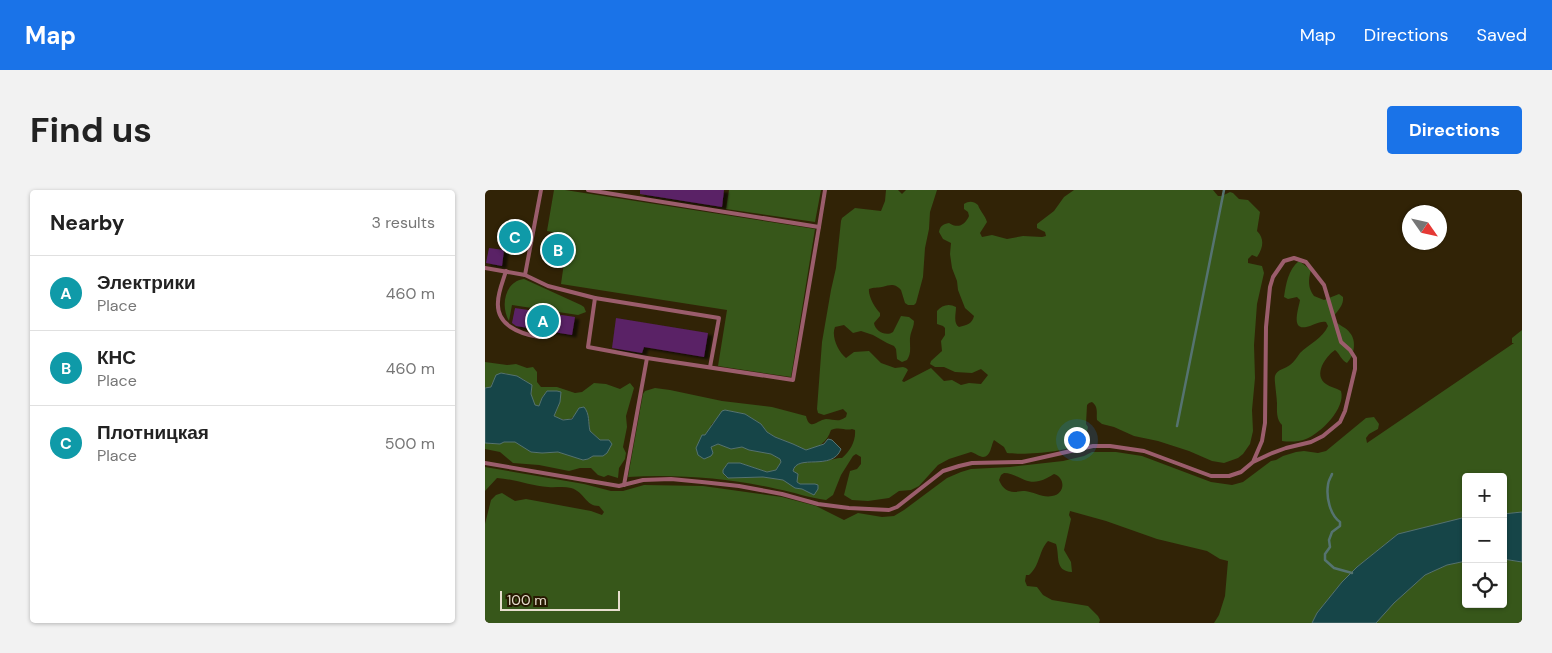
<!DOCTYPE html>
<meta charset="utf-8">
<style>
:root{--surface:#fff;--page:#f2f2f2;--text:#222;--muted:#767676;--line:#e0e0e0;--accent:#1a73e8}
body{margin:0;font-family:"DM Sans",sans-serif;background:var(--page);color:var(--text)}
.controls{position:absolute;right:15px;bottom:15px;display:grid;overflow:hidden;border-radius:5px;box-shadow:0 1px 4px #0004}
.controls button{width:45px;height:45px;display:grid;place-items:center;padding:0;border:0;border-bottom:1px solid var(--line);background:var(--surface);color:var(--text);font:25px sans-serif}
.compass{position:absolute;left:917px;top:15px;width:45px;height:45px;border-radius:50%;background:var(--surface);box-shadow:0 1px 4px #0004;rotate:124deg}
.scale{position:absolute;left:15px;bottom:12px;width:120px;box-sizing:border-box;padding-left:5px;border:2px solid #e7dece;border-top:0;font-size:14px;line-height:18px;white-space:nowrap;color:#e7dece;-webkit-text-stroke:4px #271900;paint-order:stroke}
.you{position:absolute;left:591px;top:249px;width:18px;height:18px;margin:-12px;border:4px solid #fff;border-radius:50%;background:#1a73e8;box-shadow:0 0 0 8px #1a73e833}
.badge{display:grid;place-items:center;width:32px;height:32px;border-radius:50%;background:var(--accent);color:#fff;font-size:16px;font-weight:700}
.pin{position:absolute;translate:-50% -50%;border:2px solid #fff;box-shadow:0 1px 5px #0006}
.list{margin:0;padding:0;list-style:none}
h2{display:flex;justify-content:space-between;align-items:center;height:65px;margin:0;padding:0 20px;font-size:21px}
h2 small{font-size:16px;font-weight:400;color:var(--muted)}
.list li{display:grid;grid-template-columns:32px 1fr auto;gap:15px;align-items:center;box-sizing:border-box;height:75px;padding:0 20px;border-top:1px solid var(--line)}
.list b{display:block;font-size:19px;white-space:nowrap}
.list p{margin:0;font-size:16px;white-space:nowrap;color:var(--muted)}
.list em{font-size:16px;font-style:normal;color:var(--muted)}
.icon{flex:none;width:28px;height:28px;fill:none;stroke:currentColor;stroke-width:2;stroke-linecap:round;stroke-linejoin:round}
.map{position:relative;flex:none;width:1037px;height:433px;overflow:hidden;border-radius:5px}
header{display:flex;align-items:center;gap:30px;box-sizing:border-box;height:70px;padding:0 25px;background:var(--accent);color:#fff}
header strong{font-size:24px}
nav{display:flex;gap:28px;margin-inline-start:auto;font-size:18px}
.intro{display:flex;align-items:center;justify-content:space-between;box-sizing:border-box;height:120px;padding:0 30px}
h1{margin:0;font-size:35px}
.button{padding:12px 22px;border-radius:5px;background:var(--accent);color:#fff;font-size:18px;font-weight:700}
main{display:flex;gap:30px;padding:0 30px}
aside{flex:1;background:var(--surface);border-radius:5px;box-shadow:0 1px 4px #0004}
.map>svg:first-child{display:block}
.green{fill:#37571a;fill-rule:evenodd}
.water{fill:#164548;stroke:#557370}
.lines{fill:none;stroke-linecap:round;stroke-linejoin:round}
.stream{stroke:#557370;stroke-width:2.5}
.building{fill:#5a2166;filter:url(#shadow)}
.lane{stroke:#9b5d6c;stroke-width:4}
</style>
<header>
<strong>Map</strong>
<nav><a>Map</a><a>Directions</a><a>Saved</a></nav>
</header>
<div class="intro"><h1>Find us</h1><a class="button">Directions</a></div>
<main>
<aside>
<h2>Nearby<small>3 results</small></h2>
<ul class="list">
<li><span class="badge" style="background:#0f9aa8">A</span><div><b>Электрики</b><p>Place</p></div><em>460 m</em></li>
<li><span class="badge" style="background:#0f9aa8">B</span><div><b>КНС</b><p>Place</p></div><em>460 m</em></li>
<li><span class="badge" style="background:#0f9aa8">C</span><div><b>Плотницкая</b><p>Place</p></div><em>500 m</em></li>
</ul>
</aside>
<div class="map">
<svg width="1037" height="433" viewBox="0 0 1037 433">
<defs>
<filter id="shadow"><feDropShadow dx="4.5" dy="2.5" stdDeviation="1" flood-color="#0009"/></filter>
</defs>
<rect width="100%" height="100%" fill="#312306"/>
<!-- green -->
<g class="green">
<path d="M69 0H80L330 39 306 187 233 176 242 120 76 94 83 45 62 41Z"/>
<path d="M244 0H336L330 32 241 19Z"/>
<path d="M401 0H413L417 4 421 0H452L445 22 444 39 440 58 438 87 431 113 429 115H423L420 113 416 100C409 93 406 95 397 97 392 98 389 97 384 99 383 106 390 118 395 123V126L389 133C390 141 401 147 408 142L416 126 424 127 429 131C429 136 427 139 426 143 423 153 428 161 422 170L417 172 412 169 411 159 409 156 402 153 388 145 376 141 368 143 359 135 350 137C346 146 353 162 361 168L369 162 384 161 396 173 410 178 418 177 421 178 423 180 417 191 419 192 446 178 459 191 467 190 476 195 484 193 496 194 503 185 496 179 487 183 470 182 459 177H450L445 174 446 171 457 161 456 151 460 145V138L458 136 452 134V121C457 115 464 113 471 117 471 124 468 133 474 137 482 135 487 134 489 126L480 118 473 100 472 91 467 78 465 64 466 53 458 49 454 42C455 36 458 34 464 33 473 39 480 35 484 26L483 22 479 19V14C484 11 488 11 493 15 495 21 500 25 502 32L495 43 497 47 507 45 522 49 538 46 557 47 561 46 560 42 552 38V34L569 21 579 7 589 0H728L733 6H737L745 2 748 3 754 9 763 10 775 22 772 41C780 49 778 58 772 67L767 65 763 69V73L777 76 779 83 772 114 769 155 770 188 767 220 768 241 765 254 758 264 753 268 739 273 727 271 704 261 673 251 649 246 629 237 617 234 612 230C611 224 614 217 607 212L604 213 602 215 601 234 603 237C602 243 599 249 594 253 583 263 537 265 522 263L519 257 509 250C506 255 506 267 498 267 495 267 490 263 486 262L464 269 453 275 434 296 426 300 414 301 404 308 383 311 367 310 359 305 365 281 372 279 376 274V267L371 264 368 266 356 285 348 305 341 310C324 308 309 302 292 299 244 288 192 284 143 287L158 204 160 201 170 198 185 200 237 211 287 217 321 226C325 242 332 230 341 229 349 229 353 233 361 227L362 223 358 219 339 225 333 223 332 219 337 152 346 100 351 78 356 31 357 28 370 18 396 21 400 11ZM240 220 260 224 276 234 282 242 290 247 308 254 321 260C334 258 342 252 346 240 355 236 360 241 367 239L370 240C371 251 365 261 357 268 350 268 347 270 341 271 331 273 320 271 311 275L308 281 313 284 312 292 317 295 330 294 329 305 298 290 278 287 243 288 240 286 238 280 243 273H255L282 282 291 280 296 272 295 269 286 264 265 260 257 257 247 259 233 254 226 257V261L211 258 217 246 220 245 226 238V235Z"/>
<path d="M814 71 826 80C823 90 823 98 829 106L839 110 854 104 858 107C859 115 853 120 849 126V131C854 135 862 138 865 143 872 151 869 166 862 173 856 170 855 164 850 160 840 167 828 185 841 194 845 197 851 198 856 201 861 218 836 243 821 249 814 252 804 252 797 251V235C791 229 792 221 792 213 792 207 789 189 790 186 792 179 800 179 805 175 809 172 812 167 815 163 824 154 838 148 843 136L841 132C835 131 831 134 825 136 805 143 813 121 815 110L812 107 803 109 799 107C801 94 803 80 814 71Z"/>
<path d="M39 89 96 115 99 117 101 122 93 125 27 115 24 131C15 116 20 91 39 89Z"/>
<path d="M1037 140V322L1018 324V287H981V327L913 344 872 377 857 392 832 423 827 433H729L734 425 740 406 743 371 735 369 722 361 672 349 621 331 585 321 584 325 586 329 579 360 586 372 587 382C569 381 575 366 571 354L563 351C554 360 555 376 544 385H541L540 391 542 396 552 397 558 405 567 410 603 416 613 426 615 430 614 433H0V334L6 310 11 305 17 303 30 311 41 309 106 321 117 325 119 322 114 316C100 316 100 302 86 298 78 296 70 298 63 297 46 296 29 289 12 288L0 301V277L99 294 126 301H138L159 295 218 296 297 307 331 316 359 330 373 323 397 327 409 326 419 320 462 288 476 282 486 279 525 277 578 271 599 266 607 262H631L657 266 726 292 747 295 758 292 786 271 791 270 798 266 811 262 819 261 833 263 841 261 881 228 889 227 894 234 893 239 884 244 881 248 882 253 1029 153H1027V148ZM519 283C532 283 541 295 554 291 559 290 564 287 569 284 581 288 580 304 567 306 558 308 549 302 540 301 535 301 529 303 524 301 519 299 516 295 514 290L516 285Z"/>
<path d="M0 172 22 175 31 174 42 178 48 177 52 182V192L56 197H72L90 203 97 202 109 193 121 194 135 199 145 193 149 198 141 226 142 237 138 257 141 263 140 269 134 278 133 288 123 285 119 287 113 285 106 278H95L84 281 54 275 28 273 15 262 0 259V253L14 254 19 252H30L47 262 57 263 73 262 98 270 103 269 108 266H118L124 250H115L105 241 103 226 90 225C84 232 76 230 69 226L73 217 75 202 72 201H62L57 208 54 216 49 215 46 204 47 199C39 185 32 189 20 183L7 193 6 197 0 198Z"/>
<path d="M1018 369 1037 372V433H891L909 413 940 385 962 375 981 371V414H1018Z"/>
</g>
<!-- water -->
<g class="water">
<path d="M16 183 32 186 47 195 46 204 50 215 54 216 57 208 62 201H72L76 202 75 212 69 226 78 230 87 229 94 218 99 217C105 224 103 233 105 241L115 250H124L127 254 122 263 118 266H108L103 269 98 270 73 262 57 263 46 262 30 252H19L15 254 0 253V198L6 197 11 185Z"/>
<path d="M240 220 260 224 276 234 282 242 290 247 308 254 321 260 339 254 343 249 347 250 356 259C347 282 312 263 308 281L313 284 312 292 315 294H330L333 295V299L329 305 317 299 310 298 298 290 278 287 243 288 238 283V280L243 273H255L282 282 291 280 296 272 295 269 286 264 264 260 257 257 246 259 233 254 226 257 228 263 226 266 219 269 213 265 211 258 217 245H220L237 221Z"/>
<path d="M1037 322V372L1018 369V324Z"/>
<path d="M981 327V371L962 375 940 385 909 413 891 433H827L832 423 857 392 872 377 913 344Z"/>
</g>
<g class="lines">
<!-- stream -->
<g class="stream">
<path d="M692 236 739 0"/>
<path d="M847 284C846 287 843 291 843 295 841 307 845 325 855 332V336L847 342 844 350 845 357 840 364V370L849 378 867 383"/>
</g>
</g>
<!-- building -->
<g class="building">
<path d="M155 0H239L237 17 155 4Z"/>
<path d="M22 39 41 43 38 55 19 51Z"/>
<path d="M70 52 79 54 77 68 67 66Z"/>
<path d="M4 58 19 60 17 76 1 73Z"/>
<path d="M30 118 90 127 87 145 31 136 27 133Z"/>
<path d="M131 128 223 143 219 167 159 157 157 163 127 158Z"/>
</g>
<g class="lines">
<!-- lane -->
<g class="lane">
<path d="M103 0 334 37 340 0"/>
<path d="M0 78 40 85 63 96 110 108 103 157 162 168 308 190 334 37"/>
<path d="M21 81C18 91 13 102 13 112 11 135 35 144 54 147"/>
<path d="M40 85 56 0"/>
<path d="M110 108 234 128 225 177"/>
<path d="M0 273 134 296 158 290 186 289 217 292 254 296 297 304 333 314 364 318 404 320 412 317 458 281 474 276 487 273 537 272 608 256H625L659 261 726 286H744L756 282 768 272 785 264 801 258 826 252 838 246 855 232 860 221 870 179V168L865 160 856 152 839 95 821 72 809 68 799 71 788 87 785 97 781 137 780 233 777 251 768 272"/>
<path d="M139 295 162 168"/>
</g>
</g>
</svg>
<div class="controls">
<button>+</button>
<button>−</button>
<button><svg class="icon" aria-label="locate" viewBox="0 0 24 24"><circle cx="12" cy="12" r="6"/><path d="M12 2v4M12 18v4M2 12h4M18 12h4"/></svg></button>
</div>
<svg class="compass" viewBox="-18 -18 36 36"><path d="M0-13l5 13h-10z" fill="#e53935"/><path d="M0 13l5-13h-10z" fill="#767676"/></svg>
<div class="scale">100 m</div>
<div class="you"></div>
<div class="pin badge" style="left:58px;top:131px;background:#0f9aa8">A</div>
<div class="pin badge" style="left:73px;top:60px;background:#0f9aa8">B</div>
<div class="pin badge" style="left:30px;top:47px;background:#0f9aa8">C</div>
</div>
</main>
